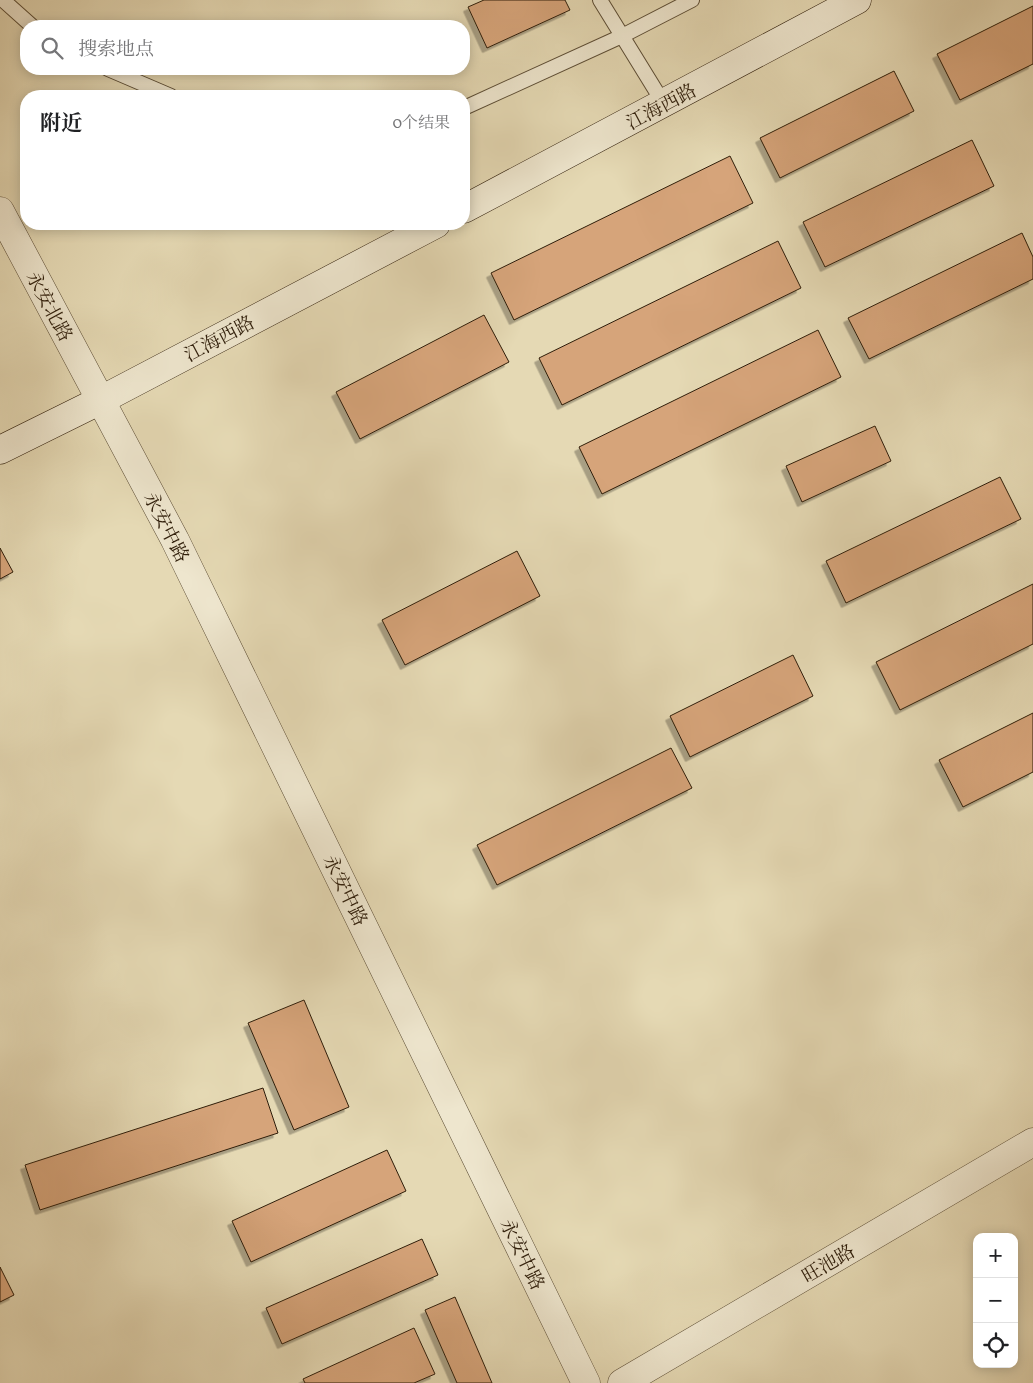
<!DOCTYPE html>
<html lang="zh">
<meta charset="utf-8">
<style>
:root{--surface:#fff;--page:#f6f6f6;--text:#202124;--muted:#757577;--line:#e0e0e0}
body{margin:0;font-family:Vollkorn,"Noto Serif SC",serif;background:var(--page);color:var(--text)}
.controls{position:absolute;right:15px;bottom:15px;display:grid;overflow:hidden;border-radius:10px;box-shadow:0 2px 12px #0003}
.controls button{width:45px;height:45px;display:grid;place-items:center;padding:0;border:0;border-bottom:1px solid var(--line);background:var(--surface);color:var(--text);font:25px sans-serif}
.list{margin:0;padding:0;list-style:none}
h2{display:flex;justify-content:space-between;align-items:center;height:65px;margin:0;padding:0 20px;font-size:21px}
h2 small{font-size:16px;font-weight:400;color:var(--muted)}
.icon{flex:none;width:28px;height:28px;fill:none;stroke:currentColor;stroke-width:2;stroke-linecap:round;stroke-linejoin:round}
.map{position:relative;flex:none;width:1033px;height:1383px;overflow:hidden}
.search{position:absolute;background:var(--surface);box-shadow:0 2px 12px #0003;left:20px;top:20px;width:450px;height:55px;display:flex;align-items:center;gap:12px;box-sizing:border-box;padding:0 18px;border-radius:20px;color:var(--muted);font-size:19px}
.panel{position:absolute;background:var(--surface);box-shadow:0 2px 12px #0003;left:20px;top:90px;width:450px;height:140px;border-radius:20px}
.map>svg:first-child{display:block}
.building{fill:#d6a47a;stroke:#2f1e0b;filter:url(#shadow)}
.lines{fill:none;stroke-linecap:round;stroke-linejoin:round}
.service-casing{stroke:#5c4d35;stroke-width:16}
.minor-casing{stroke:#5c4d35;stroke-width:29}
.tertiary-casing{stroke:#5c4d35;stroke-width:29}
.secondary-casing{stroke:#2f1e0b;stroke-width:29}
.service{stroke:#eee6ce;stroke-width:14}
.minor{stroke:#eee6ce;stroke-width:28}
.tertiary{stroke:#eee6ce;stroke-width:28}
.secondary{stroke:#eee6ce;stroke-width:28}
.labels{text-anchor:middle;stroke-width:4.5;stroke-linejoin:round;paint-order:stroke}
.street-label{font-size:19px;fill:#2f1e0b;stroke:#eee6ce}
</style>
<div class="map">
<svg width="1033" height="1383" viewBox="0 0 1033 1383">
<defs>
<filter id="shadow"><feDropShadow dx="-4.5" dy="4.5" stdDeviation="0" flood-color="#0004"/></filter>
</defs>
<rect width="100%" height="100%" fill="#e5d9b4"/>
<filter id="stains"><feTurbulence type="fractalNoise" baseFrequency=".004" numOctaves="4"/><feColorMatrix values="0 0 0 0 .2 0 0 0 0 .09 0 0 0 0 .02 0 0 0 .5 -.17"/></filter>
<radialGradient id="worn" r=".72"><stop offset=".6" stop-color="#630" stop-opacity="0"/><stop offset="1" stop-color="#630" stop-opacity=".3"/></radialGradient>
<!-- building -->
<g class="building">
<path d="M484 0H565L570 10 487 48 468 7Z"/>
<path d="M1033 6V64L960 100 937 54Z"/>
<path d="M894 71 914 111 780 178 760 138Z"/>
<path d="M972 140 994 186 825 267 803 222Z"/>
<path d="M730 156 753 203 514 320 491 273Z"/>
<path d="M1022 233 1033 257V279L869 359 848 318Z"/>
<path d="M778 241 801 288 562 405 539 358Z"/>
<path d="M484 315 509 362 360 439 336 392Z"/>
<path d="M818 330 841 377 602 494 579 447Z"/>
<path d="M875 426 891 461 802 502 786 466Z"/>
<path d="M1000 477 1021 519 846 603 826 561Z"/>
<path d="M0 548 13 572 0 579Z"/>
<path d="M517 551 540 596 405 665 382 620Z"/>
<path d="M1033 584V644L900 710 876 662Z"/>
<path d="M793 655 813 696 690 757 670 716Z"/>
<path d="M1033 713V772L963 807 939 760Z"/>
<path d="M671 748 692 788 497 885 477 845Z"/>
<path d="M304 1000 349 1107 294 1130 248 1023Z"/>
<path d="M263 1088 278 1133 40 1210 25 1165Z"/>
<path d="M387 1150 406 1191 251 1262 232 1221Z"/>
<path d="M422 1239 438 1275 282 1344 266 1308Z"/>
<path d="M0 1267 14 1295 0 1302Z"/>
<path d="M455 1297 492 1383H457L425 1310Z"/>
<path d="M414 1328 435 1374 414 1383H305L303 1379Z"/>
</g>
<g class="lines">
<!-- service casing -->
<g class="service-casing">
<g id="service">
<path d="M3 0 32 26"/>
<path d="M600 0 664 104"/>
<path d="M108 69 171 96"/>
<path d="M464 108 622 36 692 0"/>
</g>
</g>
<!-- minor casing -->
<g class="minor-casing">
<path id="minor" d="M622 1383 1033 1142"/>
</g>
<!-- tertiary casing -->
<g class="tertiary-casing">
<path id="tertiary" d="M0 211 175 540 586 1383"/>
</g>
<!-- secondary casing -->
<g class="secondary-casing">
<g id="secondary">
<path d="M464 209 857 0"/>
<path d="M0 450 101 400 436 224"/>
</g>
</g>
<!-- service -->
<use href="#service" class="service"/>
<!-- minor -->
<use href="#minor" class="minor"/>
<!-- tertiary -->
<use href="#tertiary" class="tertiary"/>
<!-- secondary -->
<use href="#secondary" class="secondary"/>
</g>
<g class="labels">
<!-- street labels -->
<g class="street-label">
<text transform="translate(661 106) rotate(-28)" y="7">江海西路</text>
<text transform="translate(50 306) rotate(62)" y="7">永安北路</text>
<text transform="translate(219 338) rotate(-28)" y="7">江海西路</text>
<text transform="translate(167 527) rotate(63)" y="7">永安中路</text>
<text transform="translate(346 890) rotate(64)" y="7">永安中路</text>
<text transform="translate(523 1254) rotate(64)" y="7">永安中路</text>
<text transform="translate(828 1263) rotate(-30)" y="7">旺池路</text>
</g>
</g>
<rect width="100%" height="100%" filter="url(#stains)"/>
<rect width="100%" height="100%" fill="url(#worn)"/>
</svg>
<div class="controls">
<button>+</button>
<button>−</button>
<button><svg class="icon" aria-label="locate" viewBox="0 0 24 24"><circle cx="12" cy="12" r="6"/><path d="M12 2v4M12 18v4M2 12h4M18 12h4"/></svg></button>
</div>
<div class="search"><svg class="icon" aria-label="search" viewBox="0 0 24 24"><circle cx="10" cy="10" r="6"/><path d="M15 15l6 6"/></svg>搜索地点</div>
<section class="panel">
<h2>附近<small>0个结果</small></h2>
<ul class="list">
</ul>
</section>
</div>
